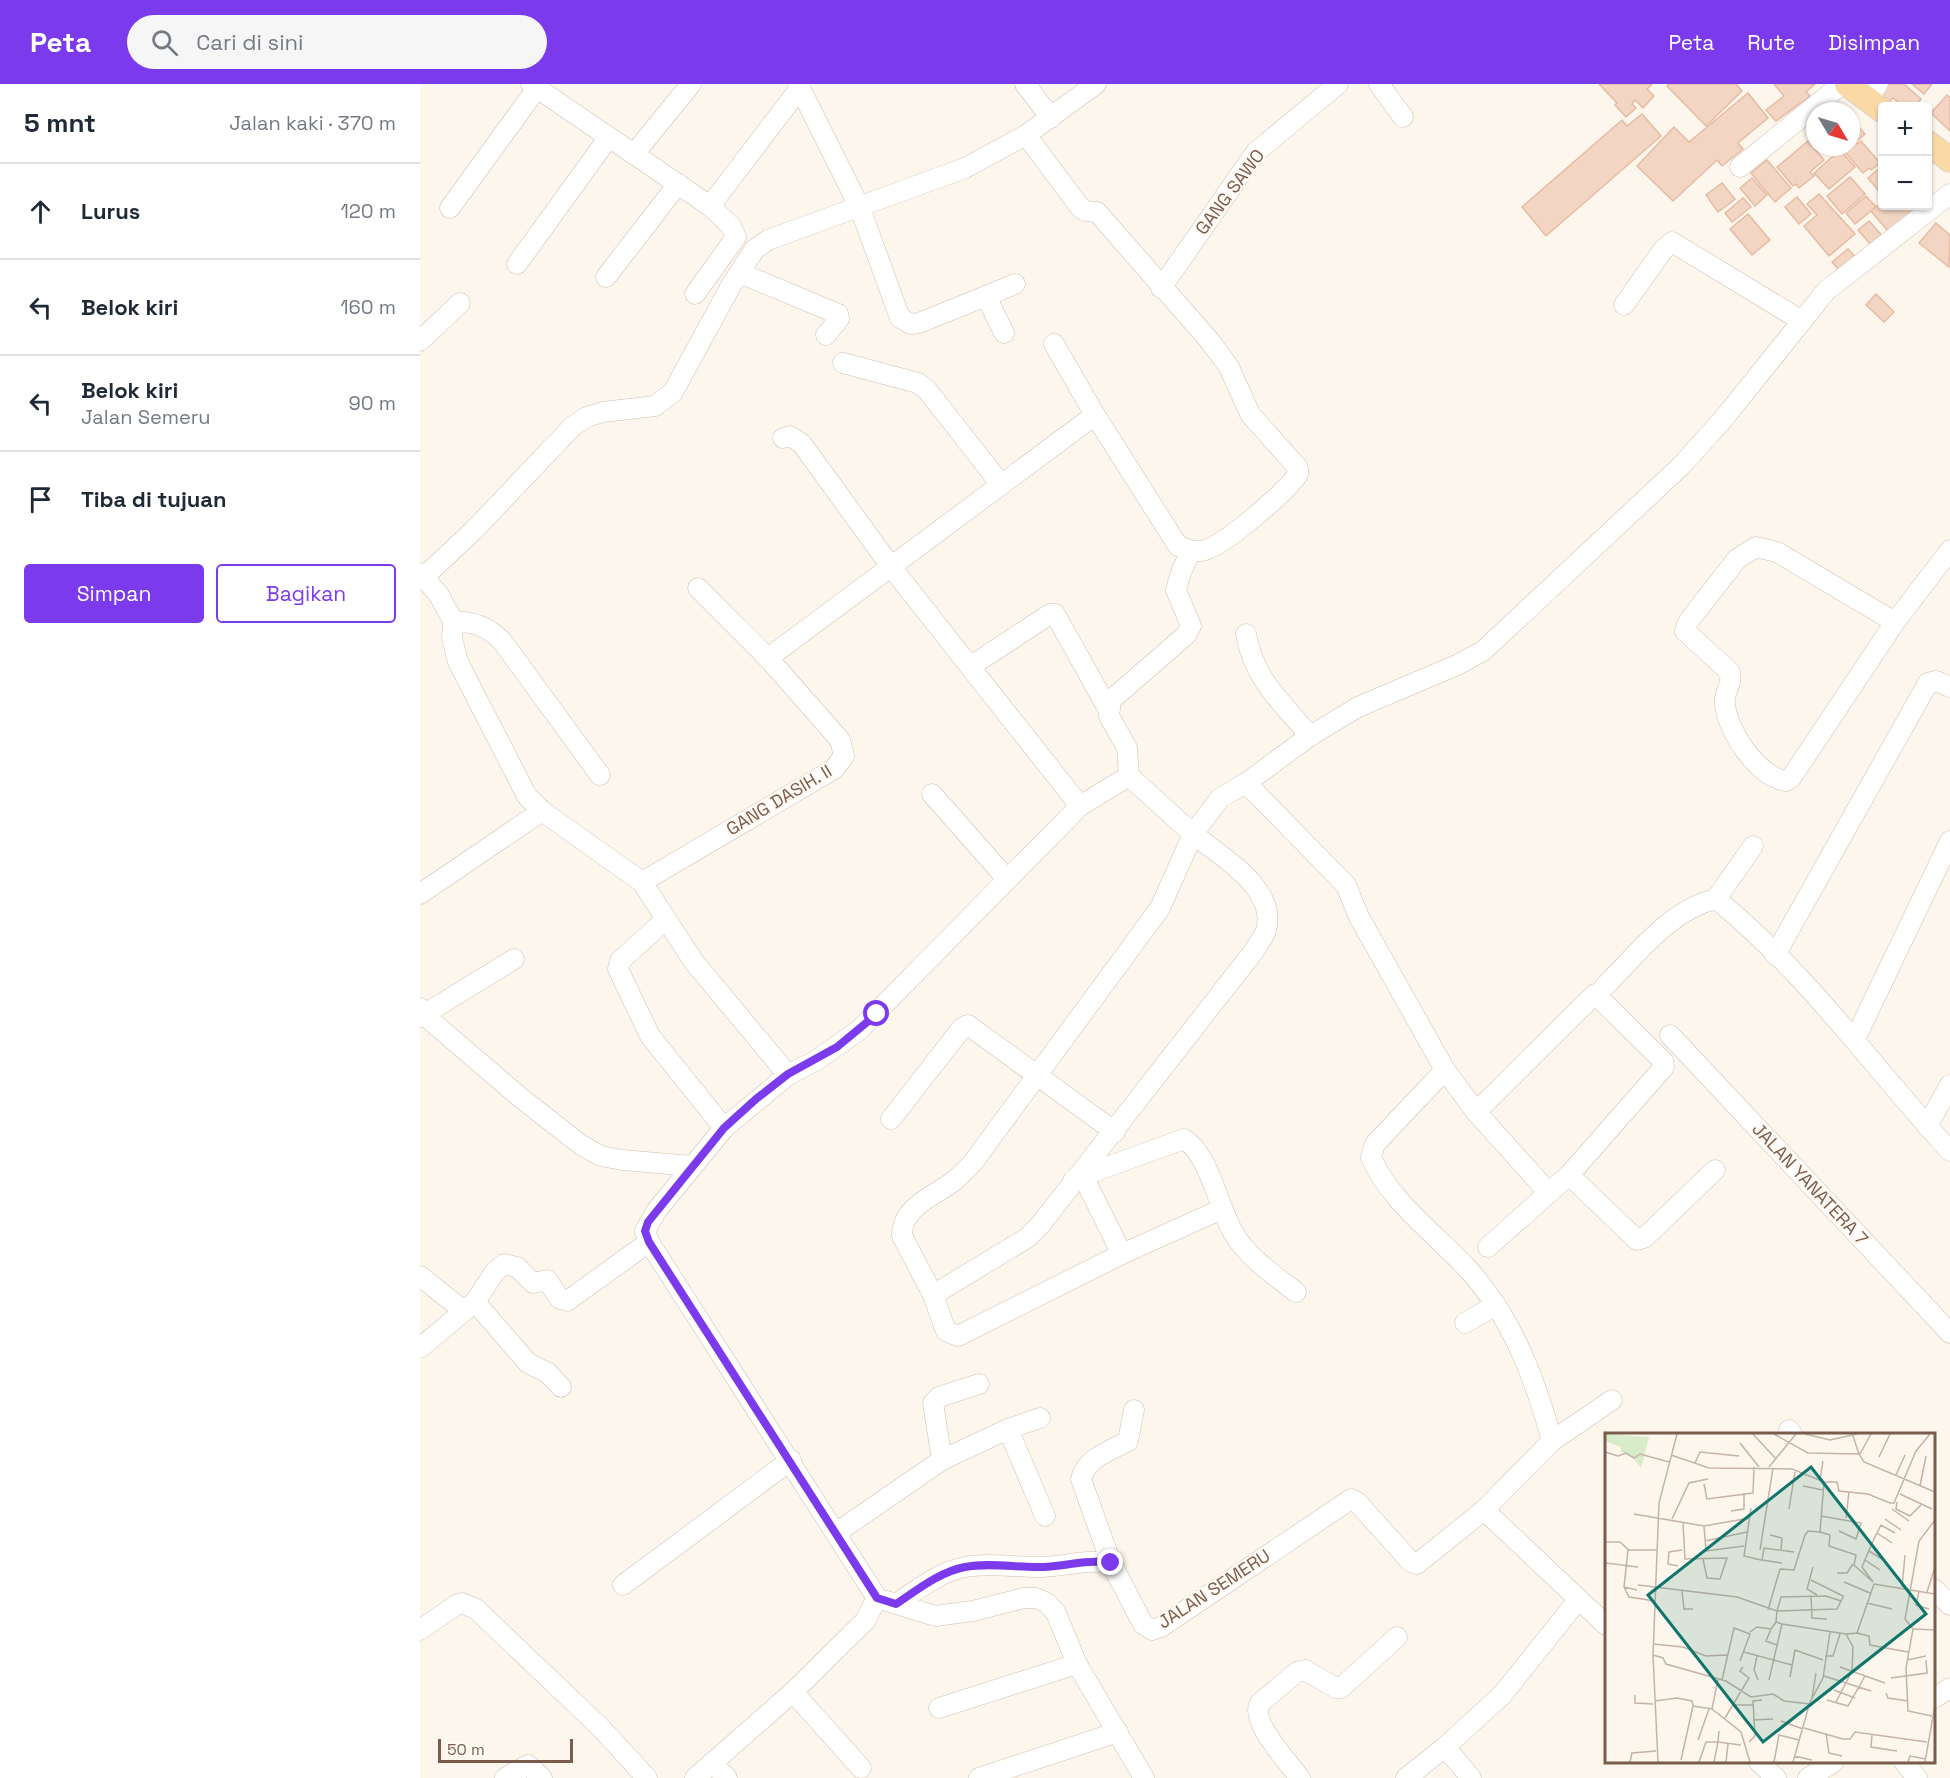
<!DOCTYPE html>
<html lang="id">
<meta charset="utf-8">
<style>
:root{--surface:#fff;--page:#f6f6f7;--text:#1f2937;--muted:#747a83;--line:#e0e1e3;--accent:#7c3aed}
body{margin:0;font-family:"Space Grotesk",sans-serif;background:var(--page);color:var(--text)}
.controls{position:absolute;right:18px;top:18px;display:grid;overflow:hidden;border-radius:6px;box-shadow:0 2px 4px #0004}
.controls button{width:54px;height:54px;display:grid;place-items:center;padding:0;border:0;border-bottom:2px solid var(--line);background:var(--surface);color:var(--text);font:30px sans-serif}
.compass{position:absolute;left:1386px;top:18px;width:54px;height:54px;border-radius:50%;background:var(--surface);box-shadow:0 2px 4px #0004;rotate:128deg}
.scale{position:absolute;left:18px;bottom:15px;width:135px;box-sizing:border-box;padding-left:6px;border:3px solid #7a5c4d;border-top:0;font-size:16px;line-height:21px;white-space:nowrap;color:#7a5c4d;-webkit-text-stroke:4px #fffaf3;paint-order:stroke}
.stop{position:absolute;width:18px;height:18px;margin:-14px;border:4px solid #7c3aed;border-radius:50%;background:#fff}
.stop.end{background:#7c3aed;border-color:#fff;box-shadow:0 2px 6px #0008}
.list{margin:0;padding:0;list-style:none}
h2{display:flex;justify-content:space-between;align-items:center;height:78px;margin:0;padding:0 24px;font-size:26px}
h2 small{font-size:20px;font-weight:400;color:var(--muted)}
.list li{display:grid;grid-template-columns:39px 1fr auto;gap:18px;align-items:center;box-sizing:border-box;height:96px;padding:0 24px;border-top:2px solid var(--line)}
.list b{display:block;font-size:22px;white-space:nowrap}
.list p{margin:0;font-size:20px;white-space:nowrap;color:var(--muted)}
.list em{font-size:20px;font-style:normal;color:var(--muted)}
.actions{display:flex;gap:12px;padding:18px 24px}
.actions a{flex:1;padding:14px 0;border:2px solid var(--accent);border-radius:6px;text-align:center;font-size:21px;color:var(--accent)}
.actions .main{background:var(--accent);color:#fff}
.icon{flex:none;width:33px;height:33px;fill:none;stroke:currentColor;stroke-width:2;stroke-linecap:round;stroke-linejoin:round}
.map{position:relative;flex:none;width:1530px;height:1694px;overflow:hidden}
header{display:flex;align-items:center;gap:36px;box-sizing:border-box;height:84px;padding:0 30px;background:var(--accent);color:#fff}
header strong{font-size:28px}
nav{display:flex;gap:33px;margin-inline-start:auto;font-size:21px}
.search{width:420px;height:54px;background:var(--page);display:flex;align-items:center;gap:15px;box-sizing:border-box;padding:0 21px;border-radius:33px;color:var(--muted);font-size:22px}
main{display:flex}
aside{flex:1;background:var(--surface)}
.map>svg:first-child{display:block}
.building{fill:#f3d5c3;stroke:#e6bba3;stroke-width:1.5}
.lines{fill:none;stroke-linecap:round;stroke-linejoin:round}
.minor-casing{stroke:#d1beb0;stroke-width:21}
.major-casing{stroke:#dad1cd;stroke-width:26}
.minor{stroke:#fff;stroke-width:20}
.major{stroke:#fbd9a5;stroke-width:24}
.route{stroke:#7c3aed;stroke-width:8}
.labels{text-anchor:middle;stroke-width:4.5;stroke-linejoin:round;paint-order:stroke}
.street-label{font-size:18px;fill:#7a5c4d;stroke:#fffaf3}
.inset-road{fill:none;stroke:#c5b3a7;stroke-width:1.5}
.view{fill:#0f766e;fill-opacity:0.15;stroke:#0f766e;stroke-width:3}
.inset-edge{fill:none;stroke:#7a5c4d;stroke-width:3}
</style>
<header>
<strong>Peta</strong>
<div class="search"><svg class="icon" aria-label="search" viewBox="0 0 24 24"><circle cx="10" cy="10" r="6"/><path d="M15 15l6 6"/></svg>Cari di sini</div>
<nav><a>Peta</a><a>Rute</a><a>Disimpan</a></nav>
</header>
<main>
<aside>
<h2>5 mnt<small>Jalan kaki · 370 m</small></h2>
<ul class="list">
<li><svg class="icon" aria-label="ahead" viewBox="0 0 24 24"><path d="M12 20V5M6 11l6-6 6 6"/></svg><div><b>Lurus</b></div><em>120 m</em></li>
<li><svg class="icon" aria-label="left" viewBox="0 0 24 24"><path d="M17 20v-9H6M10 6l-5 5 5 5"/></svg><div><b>Belok kiri</b></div><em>160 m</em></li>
<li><svg class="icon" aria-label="left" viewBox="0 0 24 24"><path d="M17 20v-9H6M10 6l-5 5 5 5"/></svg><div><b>Belok kiri</b><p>Jalan Semeru</p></div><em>90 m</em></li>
<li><svg class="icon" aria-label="arrive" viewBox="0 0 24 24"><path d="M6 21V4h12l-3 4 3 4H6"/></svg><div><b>Tiba di tujuan</b></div></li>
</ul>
<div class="actions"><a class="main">Simpan</a><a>Bagikan</a></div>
</aside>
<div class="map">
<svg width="1530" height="1694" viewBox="0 0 1530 1694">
<rect width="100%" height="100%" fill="#fdf6ec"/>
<!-- building -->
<g class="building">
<path d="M1179 0H1232L1227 5 1234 12 1223 24 1215 16 1212 20 1216 24 1206 33 1195 21 1197 19Z"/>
<path d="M1249 0H1316L1322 7 1286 42 1247 2Z"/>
<path d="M1354 0H1395L1386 8 1390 12 1356 37 1346 26 1364 12Z"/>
<path d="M1465 0H1484L1501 15 1495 22H1483L1473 14 1469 18 1458 9Z"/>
<path d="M1492 0H1512L1504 10Z"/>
<path d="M1328 9 1348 34 1318 59 1323 65 1302 82 1297 76 1253 117 1217 82 1254 43 1269 58Z"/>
<path d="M1527 11 1530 14V47L1511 29Z"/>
<path d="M1222 30 1241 52 1126 152 1102 123 1202 36 1207 42Z"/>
<path d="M1436 40 1445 50 1437 57 1431 52V44Z"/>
<path d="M1388 57 1404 76 1390 88 1394 92 1379 104 1376 100 1373 102 1357 83Z"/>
<path d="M1435 57 1437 60 1441 57 1460 79 1451 86 1449 84 1443 89 1424 67 1431 63Z"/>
<path d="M1420 66 1435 83 1409 105 1394 89Z"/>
<path d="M1347 76 1371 104 1355 118 1331 89Z"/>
<path d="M1462 82V111L1448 94Z"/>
<path d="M1430 93 1445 110 1422 130 1407 112Z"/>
<path d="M1332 94 1347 111 1335 122 1320 104Z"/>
<path d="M1302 99 1315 115 1298 128 1286 111Z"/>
<path d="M1399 110 1435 150 1409 172 1384 142 1397 131 1387 120Z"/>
<path d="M1446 112 1456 123 1435 140 1426 129Z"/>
<path d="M1377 113 1391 130 1379 140 1365 123Z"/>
<path d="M1323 114 1331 123 1312 138 1305 129Z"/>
<path d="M1462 118V122H1508L1468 147 1451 127Z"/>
<path d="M1328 130 1350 156 1332 171 1310 145Z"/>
<path d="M1449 137 1464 154 1453 163 1438 146Z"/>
<path d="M1516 139 1530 151 1529 183 1499 159Z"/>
<path d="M1428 165 1440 178 1424 192 1412 178Z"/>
<path d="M1456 210 1474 228 1464 238 1446 221Z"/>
</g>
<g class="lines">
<!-- minor casing -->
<g class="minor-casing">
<g id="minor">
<path d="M111 0 290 122 311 142 316 153 275 210"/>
<path d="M378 0 440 124 480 234 491 240 499 239 566 212 584 249"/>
<path d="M605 0 631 34"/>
<path d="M959 0 983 33"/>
<path d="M1448 15 1458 0"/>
<path d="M606 51 659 122 665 127 677 128 789 256 809 283 830 330 878 384V390C867 407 805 461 785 466 776 469 767 465 758 462L675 331 634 260"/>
<path d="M214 70 271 0"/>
<path d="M1320 83 1422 0"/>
<path d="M290 122 380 4"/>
<path d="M30 124 117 4"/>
<path d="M97 180 189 53"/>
<path d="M320 189 418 230 419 235 406 251"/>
<path d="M186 193 258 100"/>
<path d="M741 204 836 68 918 0"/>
<path d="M566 212 595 200"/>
<path d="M1204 221 1243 166 1252 158 1382 237"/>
<path d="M0 257 40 219"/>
<path d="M423 279 498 299 507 306 580 399"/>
<path d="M363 354 370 352 382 360 472 484 660 722"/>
<path d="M0 489 19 511 33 537 32 554 38 578 107 712 122 727 222 798 274 878 368 991"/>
<path d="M4 493 54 446 153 342 167 333 183 328 235 322 253 308 312 200 335 165 348 156 545 84 606 51 676 0"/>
<path d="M33 537C54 538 67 542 82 557L180 691"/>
<path d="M1475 538 1357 468 1336 463 1317 475 1268 538 1265 547 1310 588C1313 599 1303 609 1305 620 1307 647 1338 693 1366 697L1371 694 1475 538 1530 466"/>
<path d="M826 550C834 596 861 617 890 652"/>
<path d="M348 574 675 331"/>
<path d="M551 582 630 530H635L688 625"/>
<path d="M709 692 707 664 689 632 691 616 766 551 771 542 756 506 761 488 771 467"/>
<path d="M826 699 926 801 939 833 1025 986 1056 1028 1129 1109"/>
<path d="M512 710 587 795"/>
<path d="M222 798 414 685 424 672 420 656 348 574 278 504"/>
<path d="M0 810 122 727"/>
<path d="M1296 815 1333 762"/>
<path d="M245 836 200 877 198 885 230 952 304 1044"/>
<path d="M1355 871 1508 599 1516 597 1530 603"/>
<path d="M1184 903C1216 872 1250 825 1296 815 1385 887 1453 983 1530 1067"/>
<path d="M0 924 4 931 101 1014 161 1061 181 1072 202 1076 272 1082"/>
<path d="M0 933 94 875"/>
<path d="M1250 951 1530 1249"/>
<path d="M1435 955 1530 757"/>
<path d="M1025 986 955 1060 951 1073C967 1114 1016 1151 1046 1183 1091 1231 1115 1294 1132 1357L1064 1426 1186 1541"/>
<path d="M1056 1028 1175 910 1243 977 1244 983 1149 1091 1068 1163"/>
<path d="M471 1035 542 944 548 941 695 1048"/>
<path d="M1507 1042 1530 1001"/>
<path d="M1149 1091 1217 1156 1224 1154 1295 1086"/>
<path d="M664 1094 702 1170"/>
<path d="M654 1095 764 1055C789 1070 798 1122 813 1148 826 1172 855 1192 876 1208"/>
<path d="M0 1192 44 1227"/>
<path d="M513 1211 607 1154 620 1141 834 867C838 860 844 853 846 846 858 804 800 772 773 750L740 824 554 1077C548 1084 541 1091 534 1097 514 1112 481 1123 482 1152L513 1211 526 1247 538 1252 702 1170 802 1125"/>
<path d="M55 1218 108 1279 128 1289 141 1303"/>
<path d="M1045 1239 1074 1222"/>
<path d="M0 1264 55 1218 74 1189 84 1180 97 1183 113 1199 127 1196 140 1215 147 1217 229 1158"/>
<path d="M588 1345 625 1432"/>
<path d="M1369 1346 1372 1350"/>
<path d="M1132 1357 1192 1316"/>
<path d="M522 1376 513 1319 519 1313 559 1300"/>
<path d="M416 1449 522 1376 588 1345 620 1334"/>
<path d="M691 1479 661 1395C666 1374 690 1367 708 1357L714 1326"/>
<path d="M203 1501 371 1376"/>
<path d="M1514 1505 1530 1521"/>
<path d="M467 1517 515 1532 553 1527 604 1514H616L627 1519 636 1529 657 1580 724 1694"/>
<path d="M476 1520C497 1506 519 1488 545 1483 570 1478 597 1484 623 1483 646 1482 668 1475 691 1479L723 1540 732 1546 741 1543 931 1415 937 1418 991 1478 997 1480 1064 1426"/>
<path d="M0 1546 36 1521 42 1519 56 1525 179 1642 227 1694"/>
<path d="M373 1608 441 1684"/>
<path d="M1514 1614 1530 1604"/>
<path d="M519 1624 657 1580"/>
<path d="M1025 1663 1051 1694"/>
<path d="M1339 1678 1356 1694"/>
<path d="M1484 1678 1497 1694"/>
<path d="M292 1679 307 1694"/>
<path d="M85 1694 108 1681 122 1694"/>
<path d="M275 1694 373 1608 445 1537 457 1514 229 1158 225 1147 237 1126 304 1044 368 991 397 976 438 947 660 722 709 692 773 750 800 714 826 699 890 652 938 623 1037 581 1063 567 1261 382 1305 333 1406 207 1530 110"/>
<path d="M559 1694 698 1648"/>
<path d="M880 1694C869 1679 829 1637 840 1619L877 1588 885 1586 916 1604H921L977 1553"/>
<path d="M986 1694 1025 1663 1082 1611 1158 1516"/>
<path d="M1388 1694 1414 1678"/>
</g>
</g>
<!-- major casing -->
<g class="major-casing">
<g id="major">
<path d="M1427 0 1462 26"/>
<path d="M1508 59 1530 76"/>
</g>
</g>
<!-- minor -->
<use href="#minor" class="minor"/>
<!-- major -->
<use href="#major" class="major"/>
</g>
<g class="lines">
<!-- route -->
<path class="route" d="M457 930 417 963 368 990 336 1015 304 1044 228 1138 225 1147 229 1158 457 1514 476 1520C497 1506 519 1488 545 1483 570 1478 597 1484 623 1483 646 1482 668 1475 691 1479"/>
</g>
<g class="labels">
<!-- street labels -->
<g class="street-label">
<text transform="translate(810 108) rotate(-53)" y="6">GANG SAWO</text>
<text transform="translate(359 716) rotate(-31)" y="6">GANG DASIH. II</text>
<text transform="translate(1390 1100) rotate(47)" y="6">JALAN YANATERA 7</text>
<text transform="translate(794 1505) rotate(-33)" y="6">JALAN SEMERU</text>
</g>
</g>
<!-- overview -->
<g transform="translate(1185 1349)">
<rect width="330" height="330" fill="#fdf6ec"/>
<path d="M0 1 44 4 36 35 26 22 16 19V14L0 8Z" fill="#d8ecc9"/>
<path class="inset-road" d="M148 1 171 26M169 1 203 20 254 21 259 29 330 59M200 1 225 7 252 1M248 3 254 21M135 10 154 34M0 19 13 23 21 20 29 25 35 21 64 29M255 21 266 1M66 22 104 35 187 36 219 49H232L234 58 263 61 285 70H289L311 18 325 1M274 24 285 1M90 30 95 19 134 23M164 34 191 1M291 42 300 22M215 47 218 28M99 51 102 66 148 60 149 34M198 53 218 57M315 53 321 23M295 61 327 76M292 69 291 76 305 83 316 72M146 75 139 123 156 127M184 76 190 39M287 76 304 88M126 78 139 76V62M29 81 99 93 145 85M216 83 256 90 251 106 234 98M241 85 244 59M67 86 84 50 103 46M280 86 296 97M78 90 80 126 122 125 115 146 102 145 98 126M99 93 101 118 139 113M215 99 225 102 224 113 251 122 249 132 268 149M272 100 287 110M165 102 177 105 176 116M100 108 142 99M0 109H15L24 117H52M23 117 19 154 32 157M155 117 168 35M264 118 280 128M260 127 275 137M177 130 157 127 159 115 189 119M73 133 63 131 64 119 77 117M208 134 202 156 212 162M0 136 1 130 33 134M175 136 189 137 200 102 203 98 215 99 219 49M232 140H242L248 131M206 147 238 163V164L232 176 172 178 176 164 221 163 236 168M239 149 265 160M268 149 257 134 268 108 276 92 290 100M33 152 132 164 172 178 171 189 177 191 241 201 252 200 269 151 330 161M19 154 24 164 50 168M297 154 300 122M77 158 79 176H88M314 158 311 172 324 176M322 159 330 134M206 163 207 185 222 186M262 170 287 176M163 177 175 136M166 196 161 208 172 212M308 196 300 186 314 108 330 87M145 199 152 194 166 196 171 189M252 200 264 203 265 212 303 219M48 211 78 214 101 223 122 222M139 219 187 232M48 222 58 225 61 231 121 248 146 264 168 261 179 268 205 271M152 223 149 237 153 247M220 223H228L235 201M302 227 321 223M235 234 280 250M219 243 266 258M185 244 190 217 218 227M286 245 322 240 321 227M117 247 129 195 145 201 135 228M164 247 177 191M229 257 250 265M281 260 283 265 303 268M30 262V270L48 271M207 265 211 240M222 267 243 273 260 243M50 268 72 265 87 268 88 273 107 276 113 246M231 269 247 238 248 214 241 201M129 272H148M107 276 136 299 145 329M327 283 303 278 301 235 308 196 330 197M120 285 144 245 135 238 138 234M148 287 168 286M176 288 198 296M199 295 238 306H245L250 299 322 309M221 300 224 320 237 323M267 302 266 314 292 318M93 307 104 276M144 309 150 303 148 268 157 267M189 323 207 327M76 327 88 273M25 329 27 320 51 318M53 329 48 222 54 70 72 1M94 329 101 309H113L114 298M109 329 113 309 136 312M121 329 123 311M169 329 174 302 194 307M188 329 205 269 218 245 225 199M303 329 305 323 321 326M320 329 330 272"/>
<path class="view" d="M206 34 321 181 158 309 43 162Z"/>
<rect width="330" height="330" class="inset-edge"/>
</g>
</svg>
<div class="controls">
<button>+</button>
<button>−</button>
</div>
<svg class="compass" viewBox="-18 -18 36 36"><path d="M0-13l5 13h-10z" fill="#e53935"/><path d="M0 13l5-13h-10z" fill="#747a83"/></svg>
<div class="scale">50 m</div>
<div class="stop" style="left:457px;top:930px"></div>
<div class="stop end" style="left:691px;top:1479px"></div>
</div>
</main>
